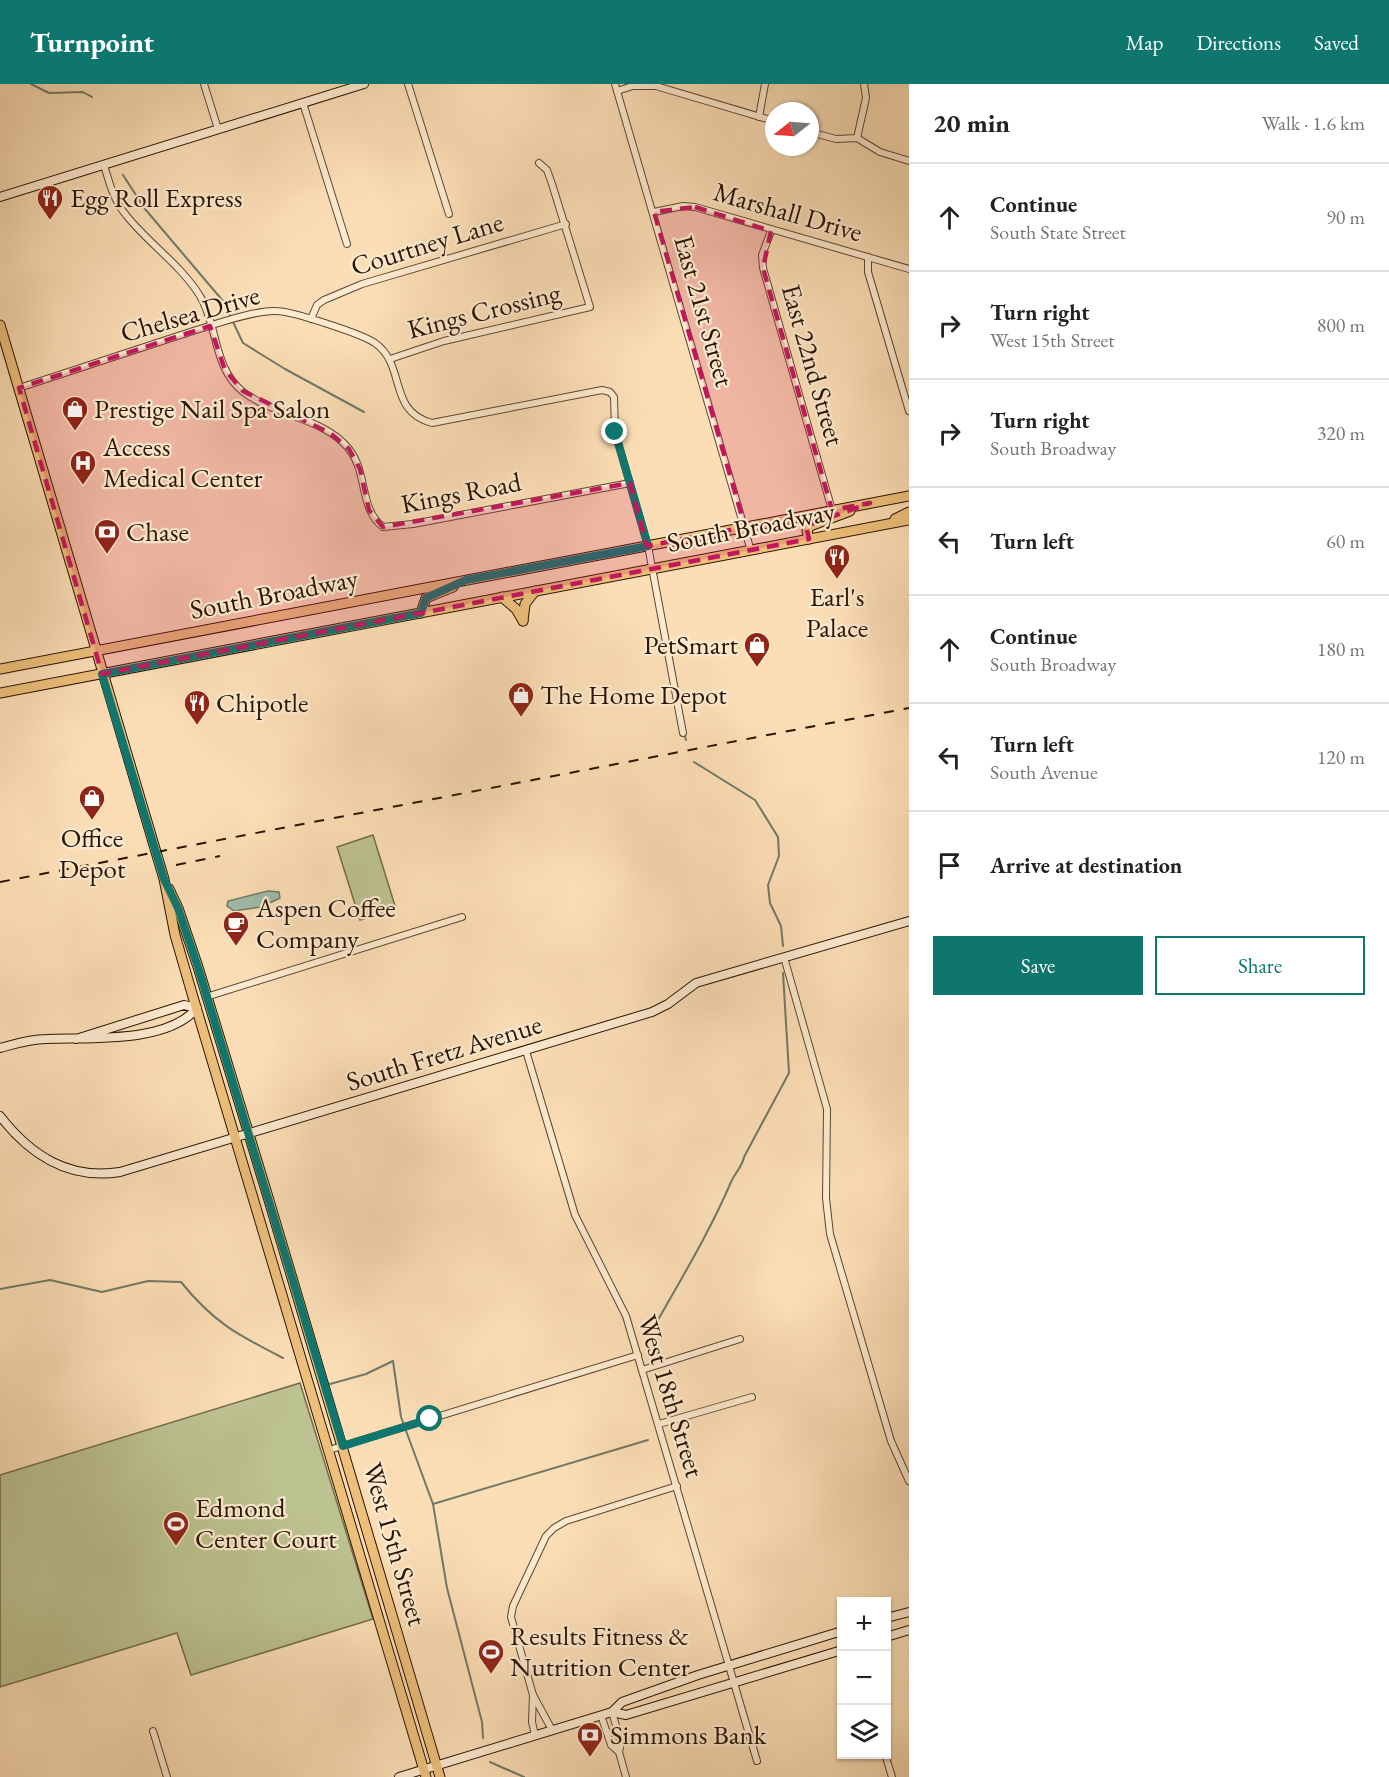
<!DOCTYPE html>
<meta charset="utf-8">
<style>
:root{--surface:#fff;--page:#f2f2f2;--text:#222;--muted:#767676;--line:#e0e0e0;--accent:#0f766e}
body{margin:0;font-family:"EB Garamond",serif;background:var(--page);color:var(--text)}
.controls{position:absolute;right:18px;bottom:18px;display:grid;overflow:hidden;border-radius:0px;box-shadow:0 2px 4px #0004}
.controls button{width:54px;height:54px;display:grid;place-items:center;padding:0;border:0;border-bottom:2px solid var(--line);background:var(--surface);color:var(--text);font:30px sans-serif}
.compass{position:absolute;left:765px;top:18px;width:54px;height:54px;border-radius:50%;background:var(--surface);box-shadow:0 2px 4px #0004;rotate:253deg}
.stop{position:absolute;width:18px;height:18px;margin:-14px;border:4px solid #0f766e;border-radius:50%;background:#fff}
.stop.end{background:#0f766e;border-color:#fff;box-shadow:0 2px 6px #0008}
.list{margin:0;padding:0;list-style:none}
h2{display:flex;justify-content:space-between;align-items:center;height:78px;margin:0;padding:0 24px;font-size:26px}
h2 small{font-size:20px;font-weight:400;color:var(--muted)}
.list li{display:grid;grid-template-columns:39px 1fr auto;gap:18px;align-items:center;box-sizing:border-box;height:108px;padding:0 24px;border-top:2px solid var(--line)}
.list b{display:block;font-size:22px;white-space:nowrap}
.list p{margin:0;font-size:20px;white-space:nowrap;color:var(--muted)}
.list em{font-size:20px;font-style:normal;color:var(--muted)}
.actions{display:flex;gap:12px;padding:18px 24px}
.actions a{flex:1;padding:14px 0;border:2px solid var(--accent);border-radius:0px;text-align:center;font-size:21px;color:var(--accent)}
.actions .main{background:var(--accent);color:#fff}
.icon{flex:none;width:33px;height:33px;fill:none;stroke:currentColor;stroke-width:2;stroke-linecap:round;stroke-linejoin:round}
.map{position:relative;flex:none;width:909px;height:1693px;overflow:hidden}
header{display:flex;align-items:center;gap:36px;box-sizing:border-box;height:84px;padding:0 30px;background:var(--accent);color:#fff}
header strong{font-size:28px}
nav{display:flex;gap:33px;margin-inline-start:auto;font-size:21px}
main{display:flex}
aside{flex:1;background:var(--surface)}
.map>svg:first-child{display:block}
.grass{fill:#bcc290;stroke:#736b48;stroke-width:1.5}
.water{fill:#9fbcab;stroke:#707967;stroke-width:1.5}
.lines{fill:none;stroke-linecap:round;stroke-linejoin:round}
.stream{stroke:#707967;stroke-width:2}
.street-casing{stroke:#5e462e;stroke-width:8}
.secondary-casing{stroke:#2a1400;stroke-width:10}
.primary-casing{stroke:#2a1400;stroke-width:11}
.street{stroke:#fdead0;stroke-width:6}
.secondary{stroke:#fdead0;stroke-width:8}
.primary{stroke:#eebf7b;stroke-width:9}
.rail{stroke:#2a1400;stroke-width:2;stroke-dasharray:10 10;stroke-linecap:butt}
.route{stroke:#0f766e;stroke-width:8}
.marked{fill:#c2185b;fill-opacity:0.2;stroke:#c2185b;stroke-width:4.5;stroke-dasharray:12 8;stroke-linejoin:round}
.labels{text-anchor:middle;stroke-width:4.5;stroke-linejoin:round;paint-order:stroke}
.poi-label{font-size:27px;fill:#2a1400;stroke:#fdead0;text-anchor:start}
.street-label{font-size:27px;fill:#2a1400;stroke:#fdead0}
</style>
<header>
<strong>Turnpoint</strong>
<nav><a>Map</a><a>Directions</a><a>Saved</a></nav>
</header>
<main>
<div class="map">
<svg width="909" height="1693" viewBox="0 0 909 1693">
<rect width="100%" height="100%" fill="#fcdeb6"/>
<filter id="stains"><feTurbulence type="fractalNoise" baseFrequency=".00333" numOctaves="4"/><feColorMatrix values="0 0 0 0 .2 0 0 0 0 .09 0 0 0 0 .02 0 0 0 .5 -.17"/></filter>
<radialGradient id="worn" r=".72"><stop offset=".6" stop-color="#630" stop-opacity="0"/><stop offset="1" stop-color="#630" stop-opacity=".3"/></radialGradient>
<!-- grass -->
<g class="grass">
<path d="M373 751 396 825 360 836 337 763Z"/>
<path d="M300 1299 373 1535 191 1591 177 1549 0 1603V1391Z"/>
</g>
<!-- water -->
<path class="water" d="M268 807 279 808 280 814 261 823 234 827 227 822 228 817Z"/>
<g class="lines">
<!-- stream -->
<g class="stream">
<path d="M31 0 49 9 83 8 92 13"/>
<path d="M123 91 145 125 223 217 243 259 285 285 364 328"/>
<path d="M684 649 686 656"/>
<path d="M694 678 755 716 778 753 779 772 768 801 770 819 781 842 783 862"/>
<path d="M0 1205 50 1196 102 1208 148 1197 181 1198C214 1239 238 1251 283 1274"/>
<path d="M648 1254C676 1203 708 1152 731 1098 735 1089 742 1083 744 1073L789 989 783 889"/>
<path d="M330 1300 366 1290 393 1277 401 1333 433 1420 447 1504 482 1638 483 1654"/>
<path d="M433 1420 648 1356"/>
<path d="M490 1678 524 1693"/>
</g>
<!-- street casing -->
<g class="street-casing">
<g id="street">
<path d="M204 0 218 45"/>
<path d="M408 0 449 130"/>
<path d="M615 0 751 467"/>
<path d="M617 7 633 2H656L774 37"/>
<path d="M303 19 347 160"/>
<path d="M759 33 765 0"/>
<path d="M810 48 836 55 857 54 880 68 909 77"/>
<path d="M857 54 866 14 864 0"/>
<path d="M104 81C109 98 114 117 126 131 148 159 181 181 200 212 218 242 213 283 242 307 273 332 324 333 349 365 368 389 359 425 383 443L413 440 630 399"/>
<path d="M654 128 683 122 695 123 909 185"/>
<path d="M771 147 762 171 763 184 832 426"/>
<path d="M868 173V188L909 327"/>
<path d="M311 235 317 221 324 216 362 200 566 140"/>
<path d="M390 275 444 257 590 223 552 100 547 86 539 79"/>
<path d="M19 304C78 285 137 265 196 246 216 240 256 226 276 227 292 227 362 250 375 259 407 282 387 327 432 339L602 306 610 308 614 313 615 348 648 462 683 649"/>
<path d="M784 873 827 1025 826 1114 830 1150 891 1357 909 1397"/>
<path d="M206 913 462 833"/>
<path d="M526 967 575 1131 626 1232 757 1677"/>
<path d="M642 1286 740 1255"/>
<path d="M659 1340 752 1313"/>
<path d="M329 1366 638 1271"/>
<path d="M533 1611 532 1638 535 1651"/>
<path d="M601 1631 611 1661 619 1668 621 1659 612 1628"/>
<path d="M552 1646 533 1611 511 1533 513 1522 546 1452 554 1444 566 1437 677 1402"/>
<path d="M153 1647 167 1693"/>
<path d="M619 1668 626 1693"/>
<path d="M885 1670 892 1693"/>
</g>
</g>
<!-- secondary casing -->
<g class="secondary-casing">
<g id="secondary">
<path d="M0 113 364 0"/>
<path d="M0 964C15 960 30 955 46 955 89 953 167 960 197 924L184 921 76 955"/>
<path d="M0 1032C31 1072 69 1096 120 1088L652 928 668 920 696 899 909 837"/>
<path d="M886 1534 909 1528"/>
<path d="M886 1553 909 1546"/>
<path d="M612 1628 626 1631 842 1566"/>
<path d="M399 1693 612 1628 622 1618 698 1591 842 1547"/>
</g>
</g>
<!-- primary casing -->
<g class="primary-casing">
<g id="primary">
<path d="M0 241 164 795 175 851 193 913 426 1693"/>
<path d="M895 435 909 428"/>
<path d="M809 455 807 447 810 442 850 427"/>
<path d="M502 513 516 525 523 537"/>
<path d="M421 529 426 514 453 503"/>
<path d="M523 537 525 520 535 507"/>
<path d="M0 585 909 412"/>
<path d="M0 609 909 436"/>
<path d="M169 805 178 824 198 883 268 1113 440 1693"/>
</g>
</g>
<!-- street -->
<use href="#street" class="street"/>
<!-- secondary -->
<use href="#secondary" class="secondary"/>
<!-- primary -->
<use href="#primary" class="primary"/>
<!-- rail -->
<g class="rail">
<path d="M176 781 220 772"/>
<path d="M0 798 909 624"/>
</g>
</g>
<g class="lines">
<!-- route -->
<path class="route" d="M430 1335 343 1362 198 883 178 824 164 795 102 590 421 529 426 514 466 496 648 462 615 348"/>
</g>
<!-- marked area -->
<path class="marked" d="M695 123 771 147 763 184 832 426 870 419 806 442 809 455 102 590 19 304 210 242 225 286 243 307 330 349 349 365 360 385 369 426 383 443 630 399 647 462 745 443 654 128Z"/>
<!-- icons -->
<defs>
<g id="restaurant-pin" transform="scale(1.35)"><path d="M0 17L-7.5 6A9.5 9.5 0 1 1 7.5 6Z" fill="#8f2418" stroke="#fdead0"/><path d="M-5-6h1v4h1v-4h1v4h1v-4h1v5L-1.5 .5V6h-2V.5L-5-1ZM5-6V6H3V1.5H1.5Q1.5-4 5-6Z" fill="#fff"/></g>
<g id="shop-pin" transform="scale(1.35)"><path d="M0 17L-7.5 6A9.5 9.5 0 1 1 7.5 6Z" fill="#8f2418" stroke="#fdead0"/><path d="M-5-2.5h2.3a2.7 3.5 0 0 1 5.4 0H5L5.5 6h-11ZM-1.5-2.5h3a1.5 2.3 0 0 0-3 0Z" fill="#fff"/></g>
<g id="hospital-pin" transform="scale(1.35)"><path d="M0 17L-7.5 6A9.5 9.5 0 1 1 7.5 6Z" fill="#8f2418" stroke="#fdead0"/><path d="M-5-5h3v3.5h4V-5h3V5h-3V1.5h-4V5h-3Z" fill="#fff"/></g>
<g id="bank-pin" transform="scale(1.35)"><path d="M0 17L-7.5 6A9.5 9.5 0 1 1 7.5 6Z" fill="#8f2418" stroke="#fdead0"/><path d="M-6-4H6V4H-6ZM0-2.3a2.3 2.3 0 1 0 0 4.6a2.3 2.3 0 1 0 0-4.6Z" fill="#fff"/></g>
<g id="cafe-pin" transform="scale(1.35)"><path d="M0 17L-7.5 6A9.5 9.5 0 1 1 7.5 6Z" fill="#8f2418" stroke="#fdead0"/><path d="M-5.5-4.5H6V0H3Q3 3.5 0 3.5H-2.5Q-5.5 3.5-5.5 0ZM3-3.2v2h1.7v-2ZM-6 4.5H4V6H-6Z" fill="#fff"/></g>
<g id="stadium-pin" transform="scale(1.35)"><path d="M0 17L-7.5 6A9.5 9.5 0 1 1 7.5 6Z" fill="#8f2418" stroke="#fdead0"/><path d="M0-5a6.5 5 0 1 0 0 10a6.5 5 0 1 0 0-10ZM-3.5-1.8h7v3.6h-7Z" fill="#fff"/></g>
</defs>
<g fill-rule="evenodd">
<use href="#restaurant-pin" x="50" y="114"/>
<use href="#shop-pin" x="75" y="325"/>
<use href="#hospital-pin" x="83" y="379"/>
<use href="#bank-pin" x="107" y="448"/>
<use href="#restaurant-pin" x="837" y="473"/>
<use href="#shop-pin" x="757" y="561"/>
<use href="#shop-pin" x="521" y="611"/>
<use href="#restaurant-pin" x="197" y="619"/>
<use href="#shop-pin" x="92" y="714"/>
<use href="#cafe-pin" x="236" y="840"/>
<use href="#stadium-pin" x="176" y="1440"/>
<use href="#stadium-pin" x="491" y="1568"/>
<use href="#bank-pin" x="590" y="1651"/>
</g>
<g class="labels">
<!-- poi labels -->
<g class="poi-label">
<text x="70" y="123">Egg Roll Express</text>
<text x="94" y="334">Prestige Nail Spa Salon</text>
<text x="103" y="372">Access<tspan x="103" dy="31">Medical Center</tspan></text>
<text x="126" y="457">Chase</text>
<text x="837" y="522" text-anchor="middle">Earl's<tspan x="837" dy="31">Palace</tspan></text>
<text x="738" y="570" text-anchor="end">PetSmart</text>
<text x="540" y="620">The Home Depot</text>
<text x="216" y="628">Chipotle</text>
<text x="92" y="763" text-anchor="middle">Office<tspan x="92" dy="31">Depot</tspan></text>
<text x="256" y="833">Aspen Coffee<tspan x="256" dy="31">Company</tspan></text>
<text x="195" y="1433">Edmond<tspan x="195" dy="31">Center Court</tspan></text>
<text x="510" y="1561">Results Fitness &amp;<tspan x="510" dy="31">Nutrition Center</tspan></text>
<text x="610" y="1660">Simmons Bank</text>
</g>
<!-- street labels -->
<g class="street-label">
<text transform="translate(788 128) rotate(16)" y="9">Marshall Drive</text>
<text transform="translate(427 160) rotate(-17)" y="9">Courtney Lane</text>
<text transform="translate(484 227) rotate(-14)" y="9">Kings Crossing</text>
<text transform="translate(704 227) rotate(74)" y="9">East 21st Street</text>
<text transform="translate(190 230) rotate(-16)" y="9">Chelsea Drive</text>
<text transform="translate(813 281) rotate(74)" y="9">East 22nd Street</text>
<text transform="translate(461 409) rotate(-11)" y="9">Kings Road</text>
<text transform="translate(751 443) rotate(-11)" y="9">South Broadway</text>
<text transform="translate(274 510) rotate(-11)" y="9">South Broadway</text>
<text transform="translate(444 969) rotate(-17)" y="9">South Fretz Avenue</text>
<text transform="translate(671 1312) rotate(73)" y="9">West 18th Street</text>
<text transform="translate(395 1460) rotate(74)" y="9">West 15th Street</text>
</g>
</g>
<rect width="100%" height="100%" filter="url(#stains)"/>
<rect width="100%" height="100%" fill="url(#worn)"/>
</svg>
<div class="controls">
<button>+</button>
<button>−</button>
<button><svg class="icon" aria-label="layers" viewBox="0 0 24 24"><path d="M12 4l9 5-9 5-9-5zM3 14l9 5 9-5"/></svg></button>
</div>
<svg class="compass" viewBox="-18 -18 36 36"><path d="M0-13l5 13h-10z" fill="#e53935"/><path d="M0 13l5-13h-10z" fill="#767676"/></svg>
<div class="stop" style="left:430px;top:1335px"></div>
<div class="stop end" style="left:615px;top:348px"></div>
</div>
<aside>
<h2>20 min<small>Walk · 1.6 km</small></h2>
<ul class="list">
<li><svg class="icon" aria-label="ahead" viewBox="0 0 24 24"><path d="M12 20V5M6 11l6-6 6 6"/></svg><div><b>Continue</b><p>South State Street</p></div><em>90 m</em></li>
<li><svg class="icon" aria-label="right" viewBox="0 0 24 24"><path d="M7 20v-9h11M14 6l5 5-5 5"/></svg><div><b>Turn right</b><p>West 15th Street</p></div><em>800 m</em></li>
<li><svg class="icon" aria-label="right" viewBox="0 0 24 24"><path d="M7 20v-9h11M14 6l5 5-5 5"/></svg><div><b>Turn right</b><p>South Broadway</p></div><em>320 m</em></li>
<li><svg class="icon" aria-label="left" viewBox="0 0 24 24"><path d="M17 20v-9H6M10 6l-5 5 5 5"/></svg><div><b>Turn left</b></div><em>60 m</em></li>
<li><svg class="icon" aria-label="ahead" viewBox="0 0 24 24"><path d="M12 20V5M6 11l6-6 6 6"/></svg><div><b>Continue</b><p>South Broadway</p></div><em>180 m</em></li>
<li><svg class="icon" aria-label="left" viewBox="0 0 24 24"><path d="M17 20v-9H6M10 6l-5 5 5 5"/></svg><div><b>Turn left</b><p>South Avenue</p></div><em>120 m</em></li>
<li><svg class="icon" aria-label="arrive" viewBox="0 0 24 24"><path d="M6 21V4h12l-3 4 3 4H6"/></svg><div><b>Arrive at destination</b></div></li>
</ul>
<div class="actions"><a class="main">Save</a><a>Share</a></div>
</aside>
</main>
